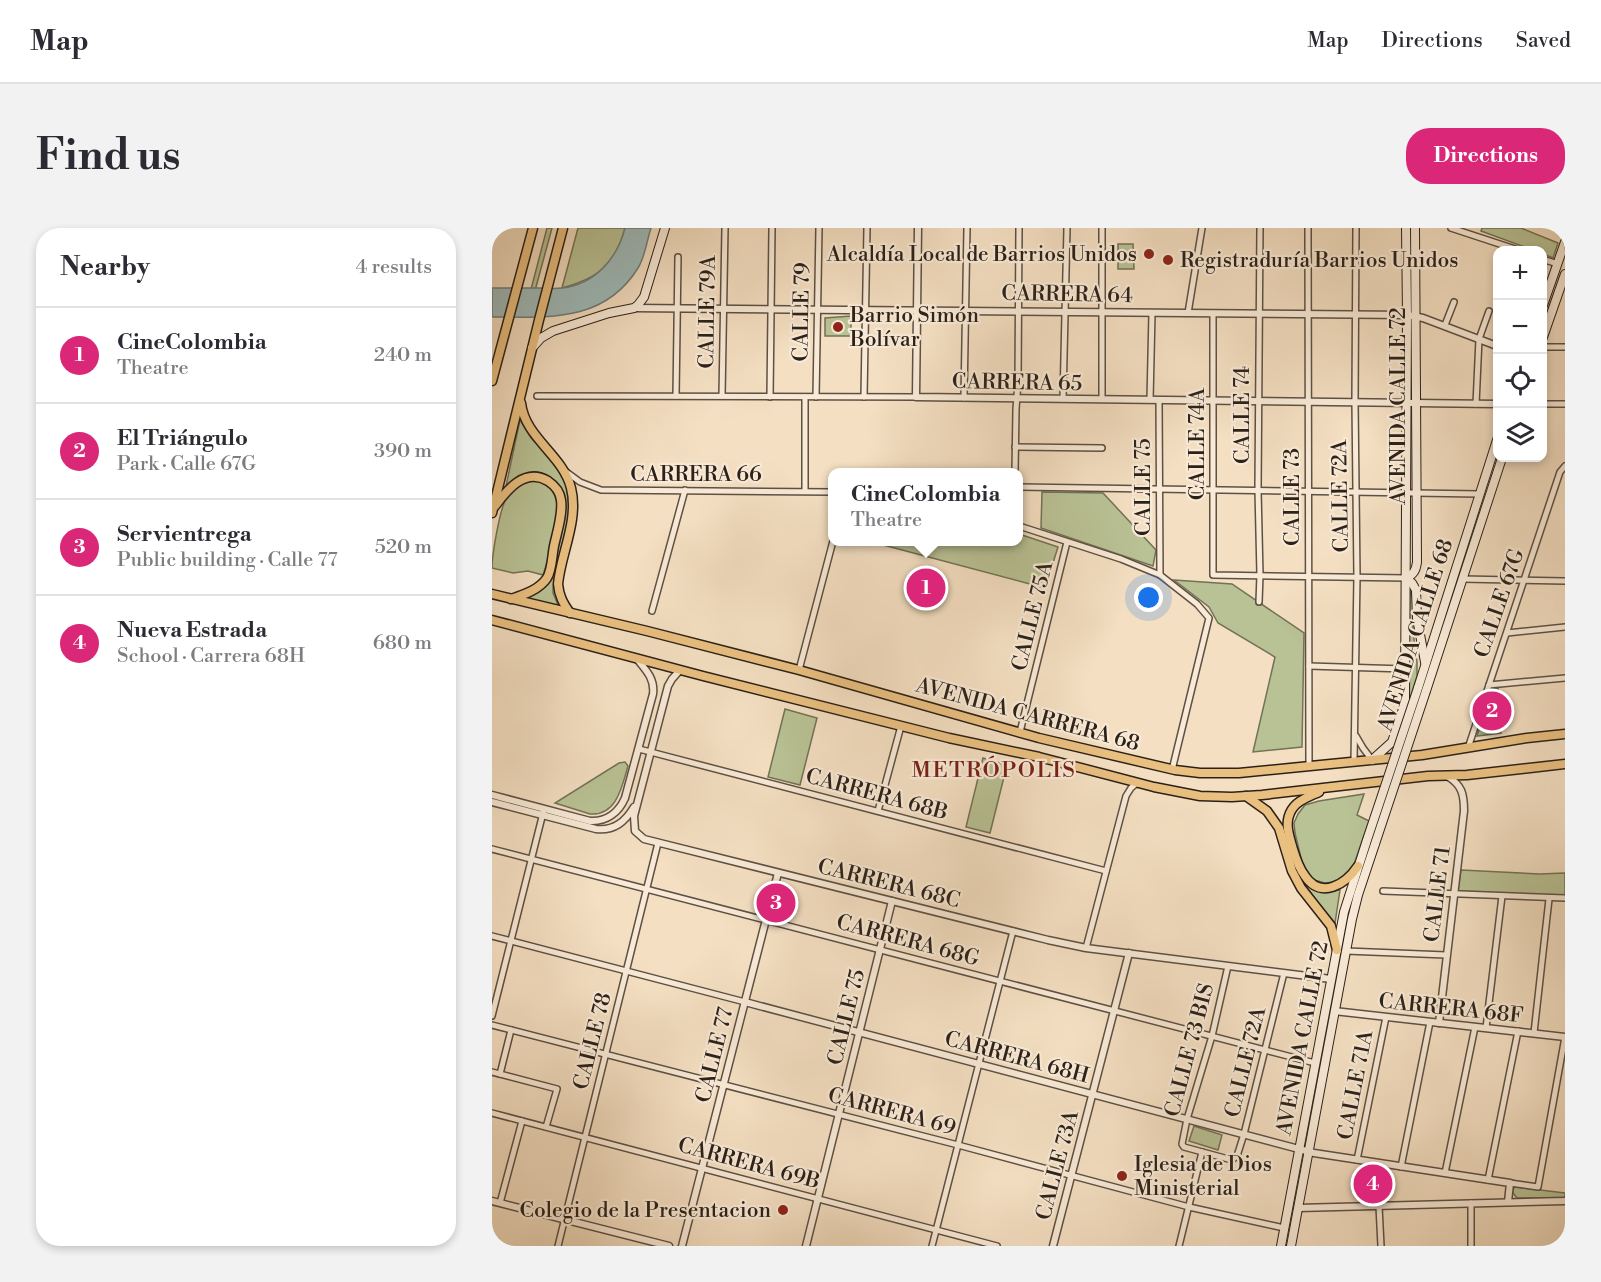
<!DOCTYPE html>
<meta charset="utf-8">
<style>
:root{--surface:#fff;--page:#f2f2f3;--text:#2b2b33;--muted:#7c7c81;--line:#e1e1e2;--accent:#db2777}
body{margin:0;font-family:"Libre Bodoni",serif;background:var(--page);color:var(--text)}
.controls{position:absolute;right:18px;top:18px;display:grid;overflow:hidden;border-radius:12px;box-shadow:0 3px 9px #0003}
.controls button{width:54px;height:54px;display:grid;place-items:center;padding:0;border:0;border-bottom:2px solid var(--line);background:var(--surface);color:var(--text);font:30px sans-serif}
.you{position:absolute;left:657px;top:370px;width:21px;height:21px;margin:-15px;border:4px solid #fff;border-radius:50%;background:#1a73e8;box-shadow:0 0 0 9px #1a73e833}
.badge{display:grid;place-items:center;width:39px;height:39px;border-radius:50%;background:var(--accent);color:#fff;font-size:20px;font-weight:700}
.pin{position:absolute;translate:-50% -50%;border:3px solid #fff;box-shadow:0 2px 6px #0006}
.popup{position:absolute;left:336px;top:240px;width:195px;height:78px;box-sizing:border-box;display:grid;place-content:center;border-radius:12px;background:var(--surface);filter:drop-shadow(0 2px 4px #0005);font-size:20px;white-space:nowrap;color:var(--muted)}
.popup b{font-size:22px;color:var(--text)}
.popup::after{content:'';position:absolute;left:50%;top:100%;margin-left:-12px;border:12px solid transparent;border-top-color:var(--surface)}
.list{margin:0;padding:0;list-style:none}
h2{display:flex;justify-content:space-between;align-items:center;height:78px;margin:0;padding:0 24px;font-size:26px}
h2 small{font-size:20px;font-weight:400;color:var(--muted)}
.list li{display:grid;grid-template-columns:39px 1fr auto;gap:18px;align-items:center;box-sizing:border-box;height:96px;padding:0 24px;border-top:2px solid var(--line)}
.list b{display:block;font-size:22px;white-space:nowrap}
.list p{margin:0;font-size:20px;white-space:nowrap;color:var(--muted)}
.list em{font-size:20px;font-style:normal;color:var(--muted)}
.icon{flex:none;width:33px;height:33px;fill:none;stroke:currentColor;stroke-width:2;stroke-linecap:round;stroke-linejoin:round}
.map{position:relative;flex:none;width:1073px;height:1018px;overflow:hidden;border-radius:24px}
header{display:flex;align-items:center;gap:36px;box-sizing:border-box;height:84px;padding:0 30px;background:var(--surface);border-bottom:2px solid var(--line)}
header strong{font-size:28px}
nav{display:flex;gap:33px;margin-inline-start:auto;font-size:21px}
.intro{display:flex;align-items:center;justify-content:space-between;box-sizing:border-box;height:144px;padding:0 36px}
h1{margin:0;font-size:42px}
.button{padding:15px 27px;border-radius:24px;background:var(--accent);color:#fff;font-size:21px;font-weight:700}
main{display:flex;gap:36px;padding:0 36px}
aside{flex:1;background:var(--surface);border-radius:24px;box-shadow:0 3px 9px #0003}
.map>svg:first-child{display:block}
.green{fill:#b9c295;stroke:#727257;stroke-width:1.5}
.water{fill:#9ebbbb;stroke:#707d7a;stroke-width:1.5}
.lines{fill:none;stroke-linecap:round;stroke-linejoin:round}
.minor-casing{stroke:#5e5043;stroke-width:8}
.tertiary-casing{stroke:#5e5043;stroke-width:9}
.secondary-casing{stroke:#2c2119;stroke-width:10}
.primary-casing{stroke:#2c2119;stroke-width:11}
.trunk-casing{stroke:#2c2119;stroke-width:11}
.minor{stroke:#f8ead7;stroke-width:5}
.tertiary{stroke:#f8ead7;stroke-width:6}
.secondary{stroke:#f8ead7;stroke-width:8}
.primary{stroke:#eac081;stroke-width:8}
.trunk{stroke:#eac081;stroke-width:8}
.secondary-bridge-casing{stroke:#2c2119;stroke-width:10;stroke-linecap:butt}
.secondary-bridge{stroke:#f8ead7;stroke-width:8}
.poi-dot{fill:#8f2418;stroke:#f8ead7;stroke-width:2}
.labels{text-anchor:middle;stroke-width:4.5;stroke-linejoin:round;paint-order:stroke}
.poi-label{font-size:21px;fill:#2c2119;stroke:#f8ead7;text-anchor:start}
.street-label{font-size:21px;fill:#2c2119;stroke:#f8ead7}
.neighbourhood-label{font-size:22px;letter-spacing:1.5px;fill:#7a1f14;stroke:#f8ead7}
</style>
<header>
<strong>Map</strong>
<nav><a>Map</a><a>Directions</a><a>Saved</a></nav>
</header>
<div class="intro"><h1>Find us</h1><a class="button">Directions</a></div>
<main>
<aside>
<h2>Nearby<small>4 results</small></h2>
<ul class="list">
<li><span class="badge">1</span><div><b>CineColombia</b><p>Theatre</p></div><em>240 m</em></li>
<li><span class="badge">2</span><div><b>El Triángulo</b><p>Park · Calle 67G</p></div><em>390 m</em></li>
<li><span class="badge">3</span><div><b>Servientrega</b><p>Public building · Calle 77</p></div><em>520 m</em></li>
<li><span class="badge">4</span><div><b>Nueva Estrada</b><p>School · Carrera 68H</p></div><em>680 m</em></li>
</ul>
</aside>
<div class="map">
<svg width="1073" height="1018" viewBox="0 0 1073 1018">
<rect width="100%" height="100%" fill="#f4dfc2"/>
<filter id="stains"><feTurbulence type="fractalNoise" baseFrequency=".00333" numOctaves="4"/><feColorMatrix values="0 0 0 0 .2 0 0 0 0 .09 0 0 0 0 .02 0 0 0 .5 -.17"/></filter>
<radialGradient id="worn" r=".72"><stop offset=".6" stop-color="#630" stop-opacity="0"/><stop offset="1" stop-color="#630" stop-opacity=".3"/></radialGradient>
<!-- green -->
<g class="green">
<path d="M55 0H60L41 70 37 69Z"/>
<path d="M86 0H133C123 38 106 50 70 60Z"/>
<path d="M990 0H1029L1066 15 1061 30 1051 26 1050 22H1041L989 3Z"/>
<path d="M626 16H641L642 41H626Z"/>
<path d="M359 88V108H333V90Z"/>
<path d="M28 192 39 210 55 227 66 242 76 260 78 273 77 288 61 359V365L67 379 30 369 53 357 72 269C60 240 37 237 14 258Z"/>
<path d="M38 252C48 253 57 254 62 264 71 279 57 330 51 347L36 343 21 345 0 340C0 327 8 279 15 269 21 259 28 255 38 252Z"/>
<path d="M550 264 611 265 664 322 661 338 549 300Z"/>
<path d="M527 306 566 319 553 360 380 314H527Z"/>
<path d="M682 352 740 356 812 405 810 519 761 524 783 429 726 395 717 379Z"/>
<path d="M918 363 921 370V403L925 434V448L916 477Z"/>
<path d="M1006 460 1009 505 985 508 1000 461Z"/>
<path d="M293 481 325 490 308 557 276 549Z"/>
<path d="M491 530 515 537 498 605 474 599Z"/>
<path d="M133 534 136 538C130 558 125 588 98 586L63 575 127 535Z"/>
<path d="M872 566 865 587 877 593 861 639 845 654 833 655 822 652 816 647 810 634 803 605 802 595 806 586 813 577 827 573Z"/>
<path d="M969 642 1048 646 1073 645V668L966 663Z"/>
<path d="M806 646C818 661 829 665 848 662L843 695 825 674Z"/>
<path d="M702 898 730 907 726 922 697 913Z"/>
<path d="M886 942H896L897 969H886Z"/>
<path d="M1023 959 1073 965V970H1025L1021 965V961Z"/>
</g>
<!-- water -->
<path class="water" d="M133 0H159C155 12 153 29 146 40 112 95 56 89 0 89V60C16 60 31 60 47 60 54 60 62 61 70 60 103 56 125 31 133 0Z"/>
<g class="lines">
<!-- minor casing -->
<g class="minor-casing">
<g id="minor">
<path d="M816 0 817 538"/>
<path d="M959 0 1026 22"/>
<path d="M1050 31 1066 36"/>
<path d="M696 85 710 0"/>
<path d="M721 86V347L914 350"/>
<path d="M953 97 962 74"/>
<path d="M1050 119H1073"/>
<path d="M45 168 424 169"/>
<path d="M184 168 186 29"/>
<path d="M230 168 233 0"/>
<path d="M278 169 280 0"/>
<path d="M324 169 327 0"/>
<path d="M372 169 375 0"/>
<path d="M472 170 475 0"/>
<path d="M571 171 575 0"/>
<path d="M610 171V0"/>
<path d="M658 172 660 85"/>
<path d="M667 172 668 347"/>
<path d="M984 176 987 111 997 83"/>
<path d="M1050 176H1073"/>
<path d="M523 219 610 220"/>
<path d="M73 243 88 254 109 262 341 264"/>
<path d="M523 244 524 181 526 154 527 0"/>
<path d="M527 259 987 266"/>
<path d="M313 263V169"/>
<path d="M527 298 629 331 668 347 705 376 717 390 680 542"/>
<path d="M970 351 1073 353"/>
<path d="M767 374 768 347 766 262 768 0"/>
<path d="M160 383 193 262"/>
<path d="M1015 405 1073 399"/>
<path d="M817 438 913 441"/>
<path d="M307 442 341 313"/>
<path d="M997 457 1073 450"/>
<path d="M528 504 575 314"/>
<path d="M864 508 871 520 880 532"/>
<path d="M976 520 1068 244 1073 238"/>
<path d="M147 521 614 643"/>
<path d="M862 533 865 349 863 174 864 0"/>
<path d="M386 583 409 498"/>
<path d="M0 621 823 835"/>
<path d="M891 663 1073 670"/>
<path d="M0 708 253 774"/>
<path d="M594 720 634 568 639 560 646 554"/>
<path d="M854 723 954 727"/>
<path d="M736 738 720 808 695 891 690 916 692 919 740 932 745 928 752 906 792 745"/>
<path d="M0 788 52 581"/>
<path d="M0 797 466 917 697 979 792 1000"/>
<path d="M994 800 1010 668"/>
<path d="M1042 805 1057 671"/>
<path d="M0 844 65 861 54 899"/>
<path d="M8 846 19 802"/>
<path d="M0 885 505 1018"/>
<path d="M865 932 894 789"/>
<path d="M909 939 938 794"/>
<path d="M953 945 983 799"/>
<path d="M996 952 1026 803"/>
<path d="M1018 955 1046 959 1073 809"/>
<path d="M8 975 30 893"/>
<path d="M979 975V1018"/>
<path d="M887 978 889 1018"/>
<path d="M66 1018 166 615"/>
<path d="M440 1018 521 703"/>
<path d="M687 1018 710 924"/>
</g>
</g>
<!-- tertiary casing -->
<g class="tertiary-casing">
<g id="tertiary">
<path d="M426 0 424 169 1005 176"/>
<path d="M142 80 915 87 931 90 1005 118"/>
<path d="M188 442 180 451 176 458 142 588 143 603 152 611 556 712 594 720 839 751"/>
<path d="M0 567 98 593C115 594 127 584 133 570L161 466C163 451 154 442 145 431"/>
<path d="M0 574 104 601C122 603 133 594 142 579"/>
<path d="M253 774 822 925 1018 955 1016 974"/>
<path d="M842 783 1073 809"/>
<path d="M947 795 972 583C972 566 970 557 955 548"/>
<path d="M0 973 177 1018"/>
<path d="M806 980 1073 973"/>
<path d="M190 1018 286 645"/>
<path d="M314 1018 400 673"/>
<path d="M561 1018 637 725"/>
</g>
</g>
<!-- secondary casing -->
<g class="secondary-casing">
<g id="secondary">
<path d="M1050 80 1073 14"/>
<path d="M1050 112 1073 46"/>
<path d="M40 120 49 110 61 103 117 85 142 80 146 77 152 69 173 0"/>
<path d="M914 350C921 347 924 343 925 334L923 0"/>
<path d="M914 350 920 355 924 362 925 390 933 434"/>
<path d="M926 460 1005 212"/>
<path d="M934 463 1010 230"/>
<path d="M880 532 900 514 911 481 913 473 915 87 914 0"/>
<path d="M789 1018 852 684 875 612"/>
<path d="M799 1018 860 691 866 667 883 616"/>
</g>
</g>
<!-- primary casing -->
<g class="primary-casing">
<g id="primary">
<path d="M0 366 155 403 307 442 547 510 683 542 708 545H747L930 527 1035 510 1073 506"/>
<path d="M0 392 211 448 457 510 547 529 662 559 708 568 740 569 770 567 936 548 975 547 1073 536"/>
<path d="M827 564C816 569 803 573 798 585 793 596 797 607 800 618 803 628 806 639 813 648 829 672 854 656 866 638"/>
<path d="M754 568 775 583 787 600 800 643 809 660 839 698 845 722"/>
</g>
</g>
<!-- trunk casing -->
<g class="trunk-casing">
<g id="trunk">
<path d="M0 153 41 0"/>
<path d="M29 175C33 210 71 227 79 260 87 292 69 325 66 356 67 368 71 375 78 385"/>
<path d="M3 278C15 262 33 239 56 253 62 257 68 264 69 272 71 286 65 304 62 318 60 328 60 342 55 350 47 362 31 367 19 371"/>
<path d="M0 285 47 92 71 0"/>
</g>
</g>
<!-- minor -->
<use href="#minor" class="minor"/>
<!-- tertiary -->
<use href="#tertiary" class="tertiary"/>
<!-- secondary -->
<use href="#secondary" class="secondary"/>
<!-- primary -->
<use href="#primary" class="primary"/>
<!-- trunk -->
<use href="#trunk" class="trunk"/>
<!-- secondary-bridge casing -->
<g class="secondary-bridge-casing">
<g id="secondary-bridge">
<path d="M875 612 926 460"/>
<path d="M883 616 934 463"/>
</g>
</g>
<!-- secondary-bridge -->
<use href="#secondary-bridge" class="secondary-bridge"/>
</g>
<!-- markers -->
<g class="poi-dot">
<circle cx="657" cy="26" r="6"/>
<circle cx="676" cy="32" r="6"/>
<circle cx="346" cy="99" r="6"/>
<circle cx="630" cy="948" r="6"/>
<circle cx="291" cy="982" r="6"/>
</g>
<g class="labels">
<!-- poi labels -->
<g class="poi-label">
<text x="645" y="33" text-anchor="end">Alcaldía Local de Barrios Unidos</text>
<text x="688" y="39">Registraduría Barrios Unidos</text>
<text x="358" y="94">Barrio Simón<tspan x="358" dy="24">Bolívar</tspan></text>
<text x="642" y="943">Iglesia de Dios<tspan x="642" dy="24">Ministerial</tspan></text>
<text x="279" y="989" text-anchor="end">Colegio de la Presentacion</text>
</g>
<!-- street labels -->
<g class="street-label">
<text transform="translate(575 66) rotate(1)" y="7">CARRERA 64</text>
<text transform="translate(215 84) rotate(-89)" y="7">CALLE 79A</text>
<text transform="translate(309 84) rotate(-89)" y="7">CALLE 79</text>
<text transform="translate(525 154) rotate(1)" y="7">CARRERA 65</text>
<text transform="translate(906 178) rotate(-90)" y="7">AVENIDA CALLE 72</text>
<text transform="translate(750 187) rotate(-90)" y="7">CALLE 74</text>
<text transform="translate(705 216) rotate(-90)" y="7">CALLE 74A</text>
<text x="204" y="253">CARRERA 66</text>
<text transform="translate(651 259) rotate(-90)" y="7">CALLE 75</text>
<text transform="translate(848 268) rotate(-91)" y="7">CALLE 72A</text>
<text transform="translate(800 269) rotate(-90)" y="7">CALLE 73</text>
<text transform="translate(1007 375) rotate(-71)" y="7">CALLE 67G</text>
<text transform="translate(540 388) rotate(-76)" y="7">CALLE 75A</text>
<text transform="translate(923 407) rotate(-72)" y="7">AVENIDA CALLE 68</text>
<text transform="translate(536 486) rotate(15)" y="7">AVENIDA CARRERA 68</text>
<text transform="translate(385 566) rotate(15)" y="7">CARRERA 68B</text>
<text transform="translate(397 655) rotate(14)" y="7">CARRERA 68C</text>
<text transform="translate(945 666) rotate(-83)" y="7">CALLE 71</text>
<text transform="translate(416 712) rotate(15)" y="7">CARRERA 68G</text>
<text transform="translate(959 780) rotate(6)" y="7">CARRERA 68F</text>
<text transform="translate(354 789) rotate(-76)" y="7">CALLE 75</text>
<text transform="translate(810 810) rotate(-79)" y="7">AVENIDA CALLE 72</text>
<text transform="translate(100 813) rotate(-76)" y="7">CALLE 78</text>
<text transform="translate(697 822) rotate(-75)" y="7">CALLE 73 BIS</text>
<text transform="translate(222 827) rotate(-76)" y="7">CALLE 77</text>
<text transform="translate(525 829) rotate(15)" y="7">CARRERA 68H</text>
<text transform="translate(753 834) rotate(-76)" y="7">CALLE 72A</text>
<text transform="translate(863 857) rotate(-79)" y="7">CALLE 71A</text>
<text transform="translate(400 883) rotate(15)" y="7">CARRERA 69</text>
<text transform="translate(257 935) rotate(15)" y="7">CARRERA 69B</text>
<text transform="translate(565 937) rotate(-75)" y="7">CALLE 73A</text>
</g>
<!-- neighbourhood labels -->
<g class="neighbourhood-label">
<text x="502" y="549">METRÓPOLIS</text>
</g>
</g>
<rect width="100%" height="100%" filter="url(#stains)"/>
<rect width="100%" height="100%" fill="url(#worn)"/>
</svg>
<div class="controls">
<button>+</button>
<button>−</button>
<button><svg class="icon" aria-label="locate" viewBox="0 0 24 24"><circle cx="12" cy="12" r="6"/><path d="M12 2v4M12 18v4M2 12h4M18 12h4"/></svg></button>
<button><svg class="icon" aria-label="layers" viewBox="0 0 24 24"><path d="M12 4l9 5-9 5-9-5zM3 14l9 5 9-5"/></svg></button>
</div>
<div class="you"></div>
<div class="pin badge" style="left:434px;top:360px">1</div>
<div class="popup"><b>CineColombia</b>Theatre</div>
<div class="pin badge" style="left:1000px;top:483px">2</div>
<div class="pin badge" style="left:284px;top:675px">3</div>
<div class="pin badge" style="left:881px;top:956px">4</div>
</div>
</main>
